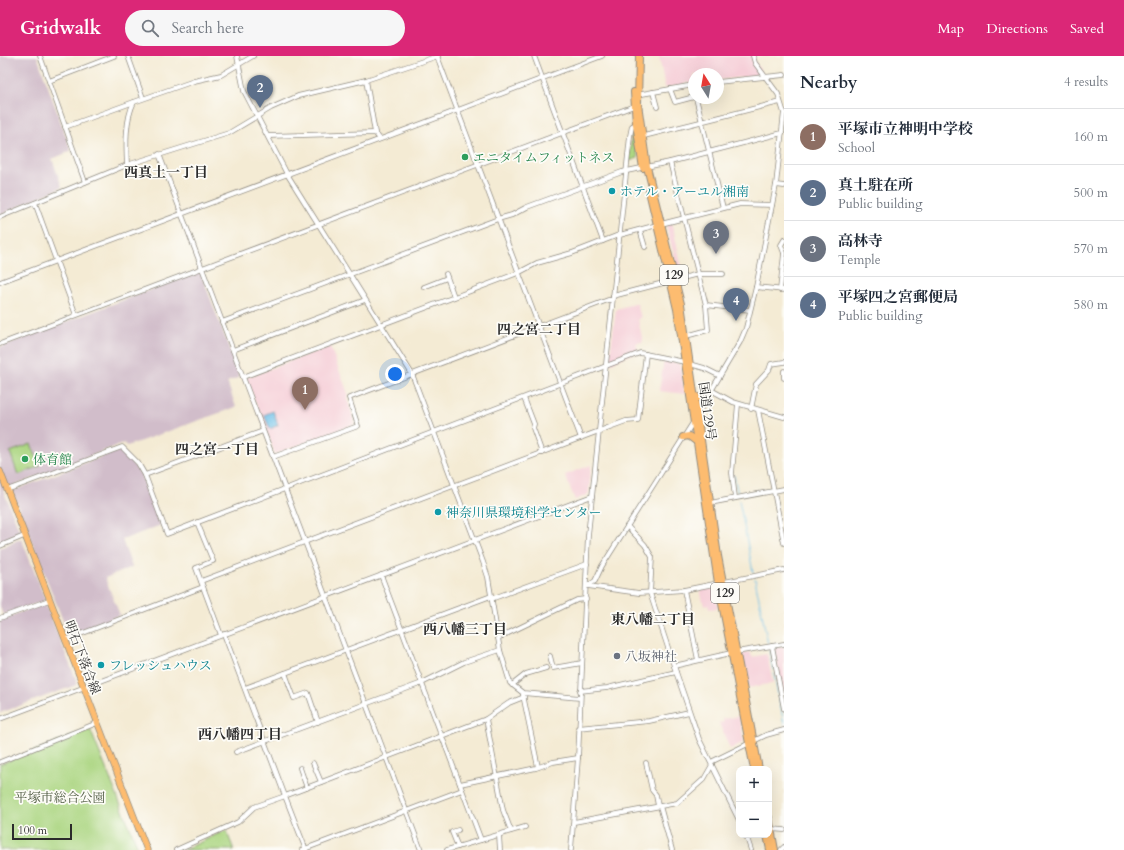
<!DOCTYPE html>
<meta charset="utf-8">
<style>
:root{--surface:#fff;--page:#f6f6f7;--text:#1f2937;--muted:#747a83;--line:#e0e1e3;--accent:#db2777}
body{margin:0;font-family:Cardo,"Noto Serif JP",serif;background:var(--page);color:var(--text)}
.controls{position:absolute;right:12px;bottom:12px;display:grid;overflow:hidden;border-radius:8px;box-shadow:0 4px 16px #0002}
.controls button{width:36px;height:36px;display:grid;place-items:center;padding:0;border:0;border-bottom:1px solid var(--line);background:var(--surface);color:var(--text);font:20px sans-serif}
.compass{position:absolute;left:688px;top:12px;width:36px;height:36px;border-radius:50%;background:var(--surface);box-shadow:0 4px 16px #0002;rotate:349deg}
.scale{position:absolute;left:12px;bottom:10px;width:60px;box-sizing:border-box;padding-left:4px;border:2px solid #2b2b2b;border-top:0;font-size:11px;line-height:14px;white-space:nowrap;color:#2b2b2b;-webkit-text-stroke:3px #fdfcf7;paint-order:stroke}
.you{position:absolute;left:395px;top:318px;width:14px;height:14px;margin:-10px;border:3px solid #fff;border-radius:50%;background:#1a73e8;box-shadow:0 0 0 6px #1a73e833}
.badge{display:grid;place-items:center;width:26px;height:26px;border-radius:50%;background:var(--accent);color:#fff;font-size:13px;font-weight:700}
.pin{position:absolute;translate:-50% -33px;filter:drop-shadow(0 1px 2px #0008)}
.pin::after{content:'';position:absolute;top:21px;width:14px;height:12px;background:inherit;clip-path:polygon(0 0,100% 0,50% 100%)}
.list{margin:0;padding:0;list-style:none}
h2{display:flex;justify-content:space-between;align-items:center;height:52px;margin:0;padding:0 16px;font-size:17px}
h2 small{font-size:13px;font-weight:400;color:var(--muted)}
.list li{display:grid;grid-template-columns:26px 1fr auto;gap:12px;align-items:center;box-sizing:border-box;height:56px;padding:0 16px;border-top:1px solid var(--line)}
.list b{display:block;font-size:15px;white-space:nowrap}
.list p{margin:0;font-size:13px;white-space:nowrap;color:var(--muted)}
.list em{font-size:13px;font-style:normal;color:var(--muted)}
.icon{flex:none;width:22px;height:22px;fill:none;stroke:currentColor;stroke-width:2;stroke-linecap:round;stroke-linejoin:round}
.map{position:relative;flex:none;width:784px;height:794px;overflow:hidden}
header{display:flex;align-items:center;gap:24px;box-sizing:border-box;height:56px;padding:0 20px;background:var(--accent);color:#fff}
header strong{font-size:19px}
nav{display:flex;gap:22px;margin-inline-start:auto;font-size:14px}
.search{width:280px;height:36px;background:var(--page);display:flex;align-items:center;gap:10px;box-sizing:border-box;padding:0 14px;border-radius:22px;color:var(--muted);font-size:15px}
main{display:flex}
aside{flex:1;background:var(--surface)}
.map>svg:first-child{display:block}
.built{fill:#f6cfd8}
.industrial{fill:#d1bdca}
.green{fill:#acd682;stroke:#6c8056}
.water{fill:#6dc0e9;stroke:#4c768a}
.lines{fill:none;stroke-linecap:round;stroke-linejoin:round}
.stream{stroke:#6dc0e9;stroke-width:1}
.minor-casing{stroke:#908b80;stroke-width:5.5}
.major-casing{stroke:#908b80;stroke-width:7}
.highway-casing{stroke:#908b80;stroke-width:8}
.minor{stroke:#fff;stroke-width:4}
.major{stroke:#fdbc70;stroke-width:5.5}
.highway{stroke:#fdbc70;stroke-width:6}
.leisure-dot{fill:#2e9e5b;stroke:#fdfcf7;stroke-width:1.5}
.culture-dot{fill:#0f9aa8;stroke:#fdfcf7;stroke-width:1.5}
.worship-dot{fill:#6b7280;stroke:#fdfcf7;stroke-width:1.5}
.labels{text-anchor:middle;stroke-width:3.5;stroke-linejoin:round;paint-order:stroke}
.shield{fill:#fdfcf7;stroke:#6a6a68;stroke-width:1}
.shield-label{font-size:12px;font-weight:bold;fill:#2b2b2b}
.leisure-label{font-size:13px;fill:#27864d;stroke:#fdfcf7;text-anchor:start}
.culture-label{font-size:13px;fill:#0d838f;stroke:#fdfcf7;text-anchor:start}
.street-label{font-size:13px;fill:#2b2b2b;stroke:#fdfcf7}
.worship-label{font-size:13px;fill:#5b616d;stroke:#fdfcf7;text-anchor:start}
.park-label{font-size:13px;fill:#525e45;stroke:#fdfcf7}
.neighbourhood-label{font-size:14px;font-weight:bold;fill:#2b2b2b;stroke:#fdfcf7}
</style>
<header>
<strong>Gridwalk</strong>
<div class="search"><svg class="icon" aria-label="search" viewBox="0 0 24 24"><circle cx="10" cy="10" r="6"/><path d="M15 15l6 6"/></svg>Search here</div>
<nav><a>Map</a><a>Directions</a><a>Saved</a></nav>
</header>
<main>
<div class="map">
<svg width="784" height="794" viewBox="0 0 784 794">
<rect width="100%" height="100%" fill="#fdfcf7"/>
<filter id="ink" filterUnits="userSpaceOnUse"><feTurbulence type="fractalNoise" baseFrequency=".025" numOctaves="2"/><feDisplacementMap in="SourceGraphic" scale="8" xChannelSelector="R" yChannelSelector="G"/><feConvolveMatrix kernelMatrix="1 2 1 2 8 2 1 2 1" color-interpolation-filters="sRGB"/></filter>
<filter id="wash" filterUnits="userSpaceOnUse"><feTurbulence type="fractalNoise" baseFrequency=".012" numOctaves="4" result="noise"/><feDisplacementMap in="SourceGraphic" scale="16" xChannelSelector="R" yChannelSelector="G"/><feGaussianBlur stdDeviation="0.9" result="paint"/><feColorMatrix in="noise" values="0 0 0 0 0 0 0 0 0 0 0 0 0 0 0 0 0 1.4 0 .05"/><feComposite in="paint" operator="in"/></filter>
<g filter="url(#wash)">
<rect width="100%" height="100%" fill="#f4ebd4"/>
<!-- built -->
<g class="built">
<path d="M659 0H752L762 17 761 19 718 24V18H694V27H685L683 29 665 32Z"/>
<path d="M672 167 678 194 673 195 666 169Z"/>
<path d="M678 195 684 220 680 221 673 196Z"/>
<path d="M637 247 641 262 638 263 643 286 636 287 638 295 609 308 616 253Z"/>
<path d="M330 290 349 340 347 341 355 368 275 398 246 322Z"/>
<path d="M664 304 681 308 685 338 659 335Z"/>
<path d="M591 409 589 436 587 439 575 444 565 419Z"/>
<path d="M710 531 715 536 718 552 709 553 708 549 704 550 700 534Z"/>
<path d="M784 590V642L774 592Z"/>
<path d="M750 596 752 601 767 598 773 627 748 632 741 598Z"/>
<path d="M739 660 744 686 730 693 719 667 724 666 723 663Z"/>
</g>
<!-- industrial -->
<g class="industrial">
<path d="M0 0H37L71 95 52 103 62 131 0 159Z"/>
<path d="M200 215 240 321 227 326 236 351 127 390 124 387 3 434 20 476 18 480 0 487V291Z"/>
<path d="M122 393 142 420 161 469 122 484 132 511 105 522 120 559 69 580 12 435Z"/>
<path d="M20 483 22 484 45 543 44 545 3 559 0 551V492Z"/>
<path d="M45 547 77 626 76 629 0 657V564Z"/>
</g>
<!-- green -->
<g class="green">
<path d="M634 75 638 102 629 105 632 76Z"/>
<path d="M31 388 40 410 18 419 10 396Z"/>
<path d="M90 673 139 794H0V708Z"/>
<path d="M226 774 234 794H183H184Z"/>
</g>
<!-- water -->
<path class="water" d="M273 355 278 369 270 373 264 359Z"/>
<g class="lines">
<!-- stream -->
<g class="stream">
<path d="M734 420 738 439"/>
<path d="M739 444 753 516"/>
<path d="M755 523 768 588"/>
<path d="M769 593 784 668"/>
</g>
</g>
</g>
<g filter="url(#ink)">
<g class="lines">
<!-- minor casing -->
<g class="minor-casing">
<g id="minor">
<path d="M40 0 85 126"/>
<path d="M128 0 143 42"/>
<path d="M237 0 244 35 287 118 412 318 483 506 488 521 500 594 510 627 523 637 580 642"/>
<path d="M437 0 581 382"/>
<path d="M534 0 603 185"/>
<path d="M753 0 755 7 778 38 784 57"/>
<path d="M366 24 375 77"/>
<path d="M49 25 114 0"/>
<path d="M718 26 784 19"/>
<path d="M670 33 675 46 694 41"/>
<path d="M653 36 657 51"/>
<path d="M636 39 694 29"/>
<path d="M696 42 723 152"/>
<path d="M65 71 134 46"/>
<path d="M268 80 375 77 380 83"/>
<path d="M640 81 780 46"/>
<path d="M159 98 421 794"/>
<path d="M670 106 706 249 708 274 686 280"/>
<path d="M127 109C126 89 125 64 134 46L194 25 221 19 253 0"/>
<path d="M776 129 784 130"/>
<path d="M35 147 76 259"/>
<path d="M0 161 127 109 229 77 271 52 298 40 366 24 438 0"/>
<path d="M661 168 740 148 772 149"/>
<path d="M640 174 645 191"/>
<path d="M784 184 781 189 784 197"/>
<path d="M446 218 454 241"/>
<path d="M0 226 602 0"/>
<path d="M424 231 447 222"/>
<path d="M756 231 784 234"/>
<path d="M780 234 784 198"/>
<path d="M613 240 698 218H723"/>
<path d="M706 249 750 254"/>
<path d="M222 266 498 163 512 159 527 151 622 116 670 106 782 77"/>
<path d="M0 288 634 50"/>
<path d="M233 294 365 244"/>
<path d="M690 308 704 312 720 320"/>
<path d="M784 315V322"/>
<path d="M243 321 518 217 537 207 572 197 616 180 657 169"/>
<path d="M711 334 733 346 784 361"/>
<path d="M524 342 534 368 533 372 542 397"/>
<path d="M751 353 756 328 769 314 771 308 784 306"/>
<path d="M758 354 784 487"/>
<path d="M698 357 740 286 746 272 756 231 776 129 784 56"/>
<path d="M273 401 358 370 349 342 608 244H612"/>
<path d="M145 419 263 375"/>
<path d="M7 434 122 391 138 407 145 419 167 478 640 297 685 306"/>
<path d="M735 442 732 417 738 348"/>
<path d="M710 447 784 433"/>
<path d="M197 466 213 505 196 512 221 579"/>
<path d="M627 470 645 489 652 501 650 537 676 616 699 683 739 764"/>
<path d="M0 490 24 480"/>
<path d="M381 519 481 784"/>
<path d="M201 525 599 375 626 365 638 364 646 298"/>
<path d="M587 530 595 525 602 510 694 365"/>
<path d="M588 530 639 537 684 534 784 514"/>
<path d="M684 534 698 604"/>
<path d="M491 543 587 508"/>
<path d="M0 562 49 544"/>
<path d="M224 578 285 740 486 663 509 647 524 641"/>
<path d="M498 582 577 544 586 543"/>
<path d="M65 584 203 531"/>
<path d="M772 590 784 653"/>
<path d="M736 596 784 588"/>
<path d="M550 600 553 612 582 607"/>
<path d="M674 610 731 597"/>
<path d="M285 617 294 642 308 637 318 666"/>
<path d="M512 629 526 618 546 612"/>
<path d="M245 632 491 540"/>
<path d="M580 635 607 632 676 616"/>
<path d="M523 639 538 711"/>
<path d="M0 663 592 440"/>
<path d="M486 663 503 754 511 775"/>
<path d="M578 672 649 665 689 656"/>
<path d="M236 696 422 627 464 606 500 594"/>
<path d="M0 706 97 667"/>
<path d="M711 706 766 679 784 674"/>
<path d="M313 707 321 726"/>
<path d="M646 707 652 734 656 739 658 750"/>
<path d="M300 712 307 732"/>
<path d="M460 728 536 712 553 706 578 702"/>
<path d="M660 750 672 794"/>
<path d="M574 766 677 747 704 723 712 709"/>
<path d="M771 773 784 774"/>
<path d="M458 774 452 776 458 791"/>
<path d="M499 779 500 794"/>
<path d="M746 779 751 794"/>
<path d="M176 794 238 766 254 751 285 740 306 794"/>
<path d="M302 794 462 734"/>
<path d="M447 794 525 771"/>
<path d="M571 794 578 702 588 479 630 80 632 70 636 68"/>
<path d="M781 794 784 791"/>
</g>
</g>
<!-- major casing -->
<g class="major-casing">
<path id="major" d="M0 415 147 794"/>
</g>
<!-- highway casing -->
<g class="highway-casing">
<g id="highway">
<path d="M639 0 638 48 647 111 681 248 718 500 759 713"/>
<path d="M634 36 636 68 643 112"/>
<path d="M649 135 677 253 718 527 754 713"/>
<path d="M694 338 698 342 706 343"/>
<path d="M683 381 689 380 697 386"/>
<path d="M769 762 775 794"/>
<path d="M767 779 770 794"/>
</g>
</g>
<!-- minor -->
<use href="#minor" class="minor"/>
<!-- major -->
<use href="#major" class="major"/>
<!-- highway -->
<use href="#highway" class="highway"/>
</g>
</g>
<!-- markers -->
<g class="leisure-dot">
<circle cx="465" cy="101" r="4"/>
<circle cx="25" cy="403" r="4"/>
</g>
<g class="culture-dot">
<circle cx="612" cy="135" r="4"/>
<circle cx="438" cy="456" r="4"/>
<circle cx="101" cy="609" r="4"/>
</g>
<circle class="worship-dot" cx="617" cy="600" r="4"/>
<g class="labels">
<!-- shield labels -->
<g class="shield">
<rect x="660" y="209" width="28" height="20" rx="3"/>
<rect x="711" y="527" width="28" height="20" rx="3"/>
</g>
<g class="shield-label">
<text x="674" y="223">129</text>
<text x="725" y="541">129</text>
</g>
<!-- leisure labels -->
<g class="leisure-label">
<text x="473" y="106">エニタイムフィットネス</text>
<text x="33" y="408">体育館</text>
</g>
<!-- culture labels -->
<g class="culture-label">
<text x="620" y="140">ホテル・アーユル湘南</text>
<text x="446" y="461">神奈川県環境科学センター</text>
<text x="109" y="614">フレッシュハウス</text>
</g>
<!-- street labels -->
<g class="street-label">
<text transform="translate(708 355) rotate(82)" y="5">国道129号</text>
<text transform="translate(83 601) rotate(69)" y="5">明石下落合線</text>
</g>
<!-- worship labels -->
<g class="worship-label">
<text x="625" y="605">八坂神社</text>
</g>
<!-- park labels -->
<g class="park-label">
<text x="60" y="746">平塚市総合公園</text>
</g>
<!-- neighbourhood labels -->
<g class="neighbourhood-label">
<text x="166" y="121">西真土一丁目</text>
<text x="539" y="278">四之宮二丁目</text>
<text x="217" y="398">四之宮一丁目</text>
<text x="653" y="568">東八幡二丁目</text>
<text x="465" y="578">西八幡三丁目</text>
<text x="240" y="683">西八幡四丁目</text>
</g>
</g>
</svg>
<div class="controls">
<button>+</button>
<button>−</button>
</div>
<svg class="compass" viewBox="-18 -18 36 36"><path d="M0-13l5 13h-10z" fill="#e53935"/><path d="M0 13l5-13h-10z" fill="#747a83"/></svg>
<div class="scale">100 m</div>
<div class="you"></div>
<div class="pin badge" style="left:305px;top:354px;background:#8d6e63">1</div>
<div class="pin badge" style="left:260px;top:52px;background:#5c6f8a">2</div>
<div class="pin badge" style="left:716px;top:198px;background:#6b7280">3</div>
<div class="pin badge" style="left:736px;top:265px;background:#5c6f8a">4</div>
</div>
<aside>
<h2>Nearby<small>4 results</small></h2>
<ul class="list">
<li><span class="badge" style="background:#8d6e63">1</span><div><b>平塚市立神明中学校</b><p>School</p></div><em>160 m</em></li>
<li><span class="badge" style="background:#5c6f8a">2</span><div><b>真土駐在所</b><p>Public building</p></div><em>500 m</em></li>
<li><span class="badge" style="background:#6b7280">3</span><div><b>高林寺</b><p>Temple</p></div><em>570 m</em></li>
<li><span class="badge" style="background:#5c6f8a">4</span><div><b>平塚四之宮郵便局</b><p>Public building</p></div><em>580 m</em></li>
</ul>
</aside>
</main>
